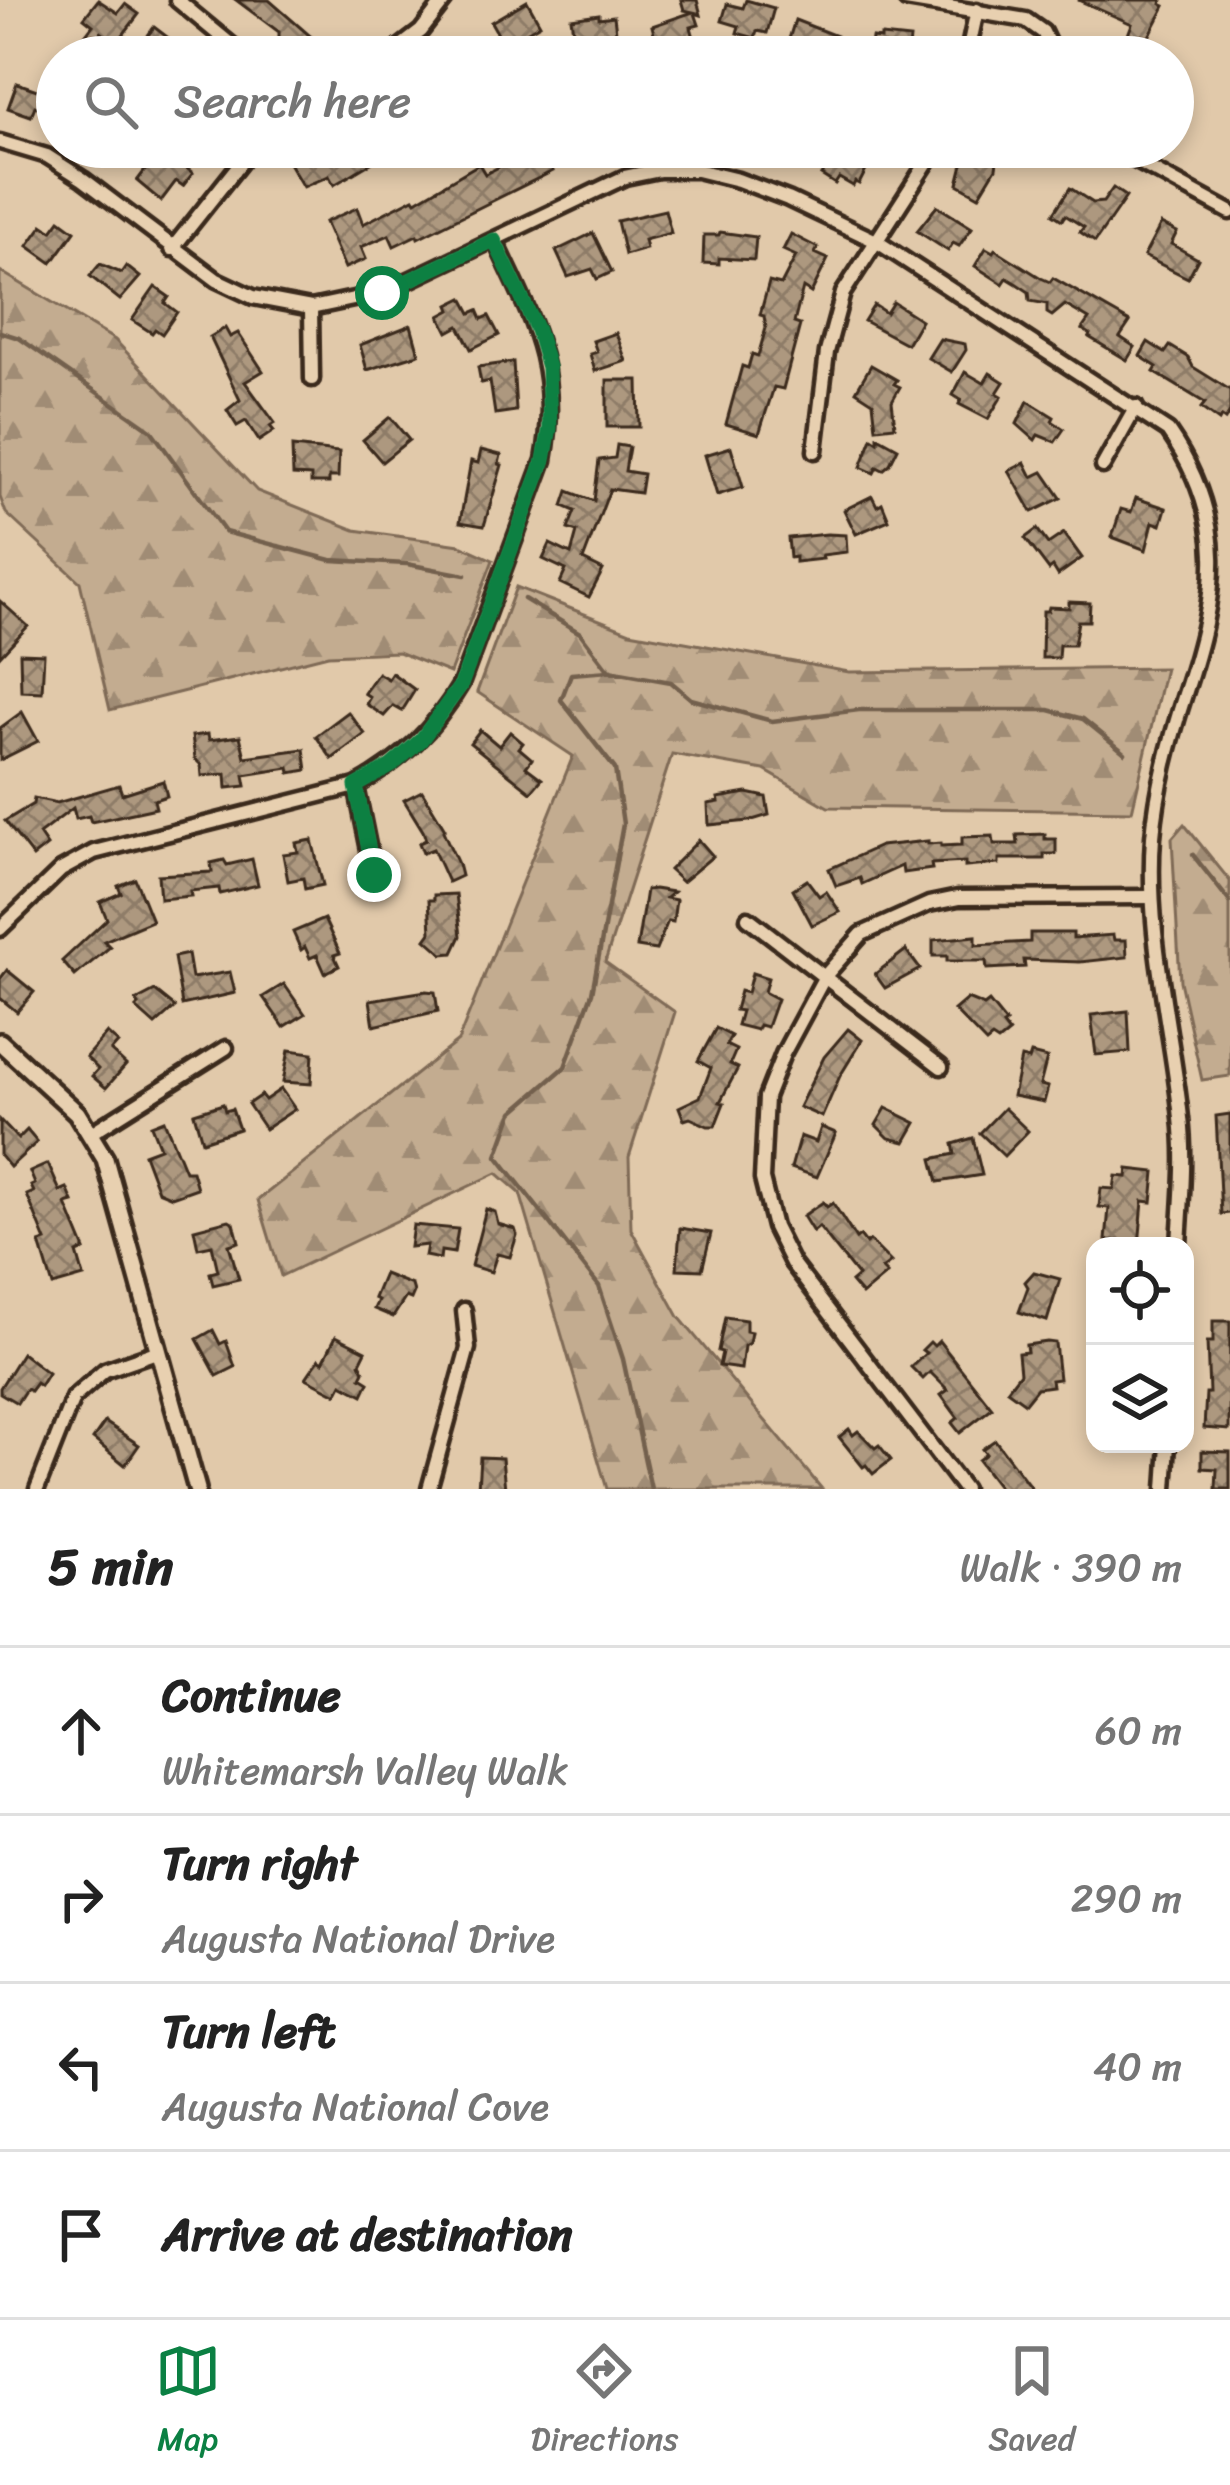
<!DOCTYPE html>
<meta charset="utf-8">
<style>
:root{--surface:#fff;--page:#f6f6f6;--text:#222;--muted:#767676;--line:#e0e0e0;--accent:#0b8043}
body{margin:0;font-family:Sriracha,sans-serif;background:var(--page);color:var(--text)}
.controls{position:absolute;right:36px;bottom:36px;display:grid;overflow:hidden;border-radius:24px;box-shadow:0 6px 18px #0003}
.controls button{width:108px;height:108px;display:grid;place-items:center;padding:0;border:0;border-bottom:3px solid var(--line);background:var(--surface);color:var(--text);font:60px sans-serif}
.stop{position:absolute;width:36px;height:36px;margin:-27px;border:9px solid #0b8043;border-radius:50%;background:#fff}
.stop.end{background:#0b8043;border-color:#fff;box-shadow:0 3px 12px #0008}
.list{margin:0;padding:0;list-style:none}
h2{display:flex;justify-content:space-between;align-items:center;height:156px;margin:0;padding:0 48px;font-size:51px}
h2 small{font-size:39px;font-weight:400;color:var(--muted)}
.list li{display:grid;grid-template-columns:78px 1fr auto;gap:36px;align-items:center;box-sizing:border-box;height:168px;padding:0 48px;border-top:3px solid var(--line)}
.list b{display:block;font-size:45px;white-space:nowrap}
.list p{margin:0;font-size:39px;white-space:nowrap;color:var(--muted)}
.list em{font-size:39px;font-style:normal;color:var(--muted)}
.icon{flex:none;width:66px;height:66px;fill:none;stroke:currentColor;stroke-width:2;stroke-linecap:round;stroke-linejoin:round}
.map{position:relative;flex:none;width:1230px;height:1489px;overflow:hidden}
.search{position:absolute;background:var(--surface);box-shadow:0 6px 18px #0003;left:36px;right:36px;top:36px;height:132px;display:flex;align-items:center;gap:30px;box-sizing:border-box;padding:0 42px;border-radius:66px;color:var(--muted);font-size:45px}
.sheet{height:828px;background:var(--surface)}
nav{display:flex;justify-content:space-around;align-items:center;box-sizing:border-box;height:168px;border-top:3px solid var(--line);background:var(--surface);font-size:33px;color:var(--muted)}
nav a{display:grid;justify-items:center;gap:6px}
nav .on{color:var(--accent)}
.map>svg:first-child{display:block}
.forest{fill:url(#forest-firs);stroke:#7f6b57;stroke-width:3}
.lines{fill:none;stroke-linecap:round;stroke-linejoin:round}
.stream{stroke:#73604d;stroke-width:4.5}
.building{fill:url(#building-cross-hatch);stroke:#3b2a1e;stroke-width:3}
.minor-casing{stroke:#3b2a1e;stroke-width:21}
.tertiary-casing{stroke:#3b2a1e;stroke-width:24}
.minor{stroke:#e8d0b0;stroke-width:12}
.tertiary{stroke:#e8d0b0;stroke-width:15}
.route{stroke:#0b8043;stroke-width:15}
</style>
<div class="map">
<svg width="1230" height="1489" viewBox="0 0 1230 1489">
<defs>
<pattern id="forest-firs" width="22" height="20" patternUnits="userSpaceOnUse" patternTransform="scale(3)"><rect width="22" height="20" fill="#c3ac90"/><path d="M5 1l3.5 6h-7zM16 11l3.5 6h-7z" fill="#a08c75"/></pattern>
<pattern id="building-cross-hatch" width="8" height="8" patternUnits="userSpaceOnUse" patternTransform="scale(3)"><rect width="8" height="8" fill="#ad987f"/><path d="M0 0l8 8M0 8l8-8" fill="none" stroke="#8e7c67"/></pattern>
</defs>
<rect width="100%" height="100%" fill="#e1c9aa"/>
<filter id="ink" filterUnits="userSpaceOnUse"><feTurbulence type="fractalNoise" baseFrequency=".00833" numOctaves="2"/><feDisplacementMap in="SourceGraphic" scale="24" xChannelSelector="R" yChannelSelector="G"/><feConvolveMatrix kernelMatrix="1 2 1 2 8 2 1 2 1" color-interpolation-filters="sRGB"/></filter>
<g filter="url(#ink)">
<!-- forest -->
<g class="forest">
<path d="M0 271 115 340 257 491 355 530 460 545 493 560 450 673 398 652 328 655 110 710 80 582 6 513 0 497Z"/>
<path d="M516 587 630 632 849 672 1165 668 1132 811 828 807 764 770 672 754 605 962 675 1012 629 1157 631 1229 679 1317 822 1489H607L520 1193 497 1173 281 1276 258 1200 458 1041 573 756 477 692Z"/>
<path d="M1184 824 1230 881V1076L1202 1080 1180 981 1172 838Z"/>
</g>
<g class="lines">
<!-- stream -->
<g class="stream">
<path d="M0 332 19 338 151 430 225 532 331 560 407 564 465 575"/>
<path d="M524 599 580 633 609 671 671 682 691 699 772 721 859 710H1049L1083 719 1125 753"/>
<path d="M609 671 571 674 561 700 615 769 623 824 592 993 565 1067 513 1112 497 1156 599 1286 623 1359 651 1489"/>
<path d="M1193 855 1230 902"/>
</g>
</g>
<!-- building -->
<g class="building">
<path d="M98 0 118 13 125 4 139 14 116 44 101 32 87 49 79 43 93 25 84 18Z"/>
<path d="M236 0H269L324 48 316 57H303L293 49 290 51 279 42V32Z"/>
<path d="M681 0H697L701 15 695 13 699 25 691 27 694 38 670 49 672 55 660 57 652 26 693 12 684 10Z"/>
<path d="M746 0 774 8 767 33 757 31 755 38 737 33 739 26 722 21 727 4 743 8Z"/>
<path d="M1078 0H1162L1161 4 1165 6 1143 48 1126 40 1132 24Z"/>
<path d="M527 1 540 24 504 45 491 22Z"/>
<path d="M599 14V18L614 16 616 32 574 38 571 18Z"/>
<path d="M795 20 836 36 831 52 789 39Z"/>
<path d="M154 27 171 40 168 45 184 57H132Z"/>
<path d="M881 36 910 39 908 57 870 55 872 38 881 39Z"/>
<path d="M17 83 57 97 53 112 35 106 31 116 8 108Z"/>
<path d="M316 147H386L368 158 371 163 334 185 329 176 303 187 289 163Z"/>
<path d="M538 147 599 148 551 166 553 171 418 238 417 235 394 246 389 235 361 247 366 259 345 268 325 222 357 208 363 224 414 198 416 201 479 164 485 174Z"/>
<path d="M853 147H878L859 184 855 182 853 186 839 178 835 184 821 175 829 163 835 167 845 151 850 153Z"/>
<path d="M974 147H1000L994 159 997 161 996 168 979 196 958 184 963 164Z"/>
<path d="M161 149 193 173 183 186 176 181 161 201 137 181Z"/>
<path d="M1070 188 1093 203 1103 202 1113 188 1126 197 1095 242 1080 232 1084 227 1065 215 1062 220 1053 214Z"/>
<path d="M937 206 972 228 959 246 953 243 948 251 917 231Z"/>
<path d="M665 210 671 233 644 240 646 249 625 255 617 221Z"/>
<path d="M60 220 75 231 52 263 28 246 43 225 52 231Z"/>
<path d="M1161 224 1177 232 1171 244 1198 259 1188 278 1144 256Z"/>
<path d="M720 232 756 237 754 260 719 258V264L703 263 704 235H719Z"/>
<path d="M593 233 612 272 597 279 592 269 568 277 556 251Z"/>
<path d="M791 234 818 248 815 253 828 259 811 293 803 288 794 323 800 325 783 389 774 387 759 434 726 424 742 366 748 368 752 354 758 356 766 328 764 316 760 315 769 282 781 285 796 256 783 250Z"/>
<path d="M986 248 993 252 995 249 1041 278 1050 282 1053 278 1130 322 1120 337 1135 347 1127 360 1089 337 1090 334 1082 329 1089 319 1065 305 1052 316 1047 313V304L1030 301 1029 292 1017 284 1007 278 1003 284 975 266Z"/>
<path d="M100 264 121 273 126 266 140 277 120 300 90 276Z"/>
<path d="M155 287 169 297 165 303 177 312 162 334 155 329 152 333 132 320Z"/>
<path d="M463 298 471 313 478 310 482 319 489 316 499 335 471 349 459 326 448 332 440 316 451 310 449 305Z"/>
<path d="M893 302 921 320 907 344 864 321 874 305 886 313Z"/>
<path d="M411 325 419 354 367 370 360 345Z"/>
<path d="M225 328 230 337 238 333 263 371 245 382 275 423 270 426 274 431 259 441 246 421 237 426 227 410 240 400 210 337Z"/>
<path d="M616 333 626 361 595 371 590 354 597 352 593 341Z"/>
<path d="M940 339 965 344 966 350 952 372 928 358Z"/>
<path d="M1148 342 1165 353 1170 346 1188 357 1193 367 1230 390V412L1225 420 1221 417 1219 421 1201 408 1205 403 1154 372 1157 367 1140 356Z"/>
<path d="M513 362 516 411 495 414 490 381 481 383 478 367Z"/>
<path d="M871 365 897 380 894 384 900 387 892 401 895 426 876 428 873 402 856 391Z"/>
<path d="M965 372 984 383 990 373 1004 382 997 393 1002 396 988 419 959 404 961 400 953 395Z"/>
<path d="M607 380H638L639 427H607Z"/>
<path d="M1028 401 1054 417 1052 421 1064 429 1055 442 1038 435 1035 440 1017 424Z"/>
<path d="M390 417 409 440 382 462 363 440Z"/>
<path d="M878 437 898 448 890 464 883 470 877 467 874 473 861 467 872 438 878 442Z"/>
<path d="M617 445 629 447 625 471 643 474 640 493 610 489 583 560 603 570 589 597 560 583 566 570 543 559 550 544 571 554 577 532 568 529 575 511 563 506 568 491 594 501 599 460 615 458Z"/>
<path d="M292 447 339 452 338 477H329V483H311V476L293 475Z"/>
<path d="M731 447 743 487 717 495 705 455Z"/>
<path d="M481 450 501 455 499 464 502 465 484 526 460 522 471 461 478 463Z"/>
<path d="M1025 463 1032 477 1043 472 1061 498 1032 512 1009 471Z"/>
<path d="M872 496 877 506 882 503 889 520 856 534 844 510Z"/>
<path d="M1136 498 1166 508 1161 525 1153 522 1146 550 1112 537 1121 509 1131 512Z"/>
<path d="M1037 529 1048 544 1064 533 1082 558 1058 575 1053 567 1049 570 1025 538Z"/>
<path d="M827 534 846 535 847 552 822 555 823 559 795 562V557L790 558 788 538Z"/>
<path d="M0 601 28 626 0 656Z"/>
<path d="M1069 602 1090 603 1089 621H1078L1074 645H1059L1058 658H1042L1043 611H1048L1049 607 1069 608Z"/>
<path d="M20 653 44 654 42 692 21 691Z"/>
<path d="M378 673 388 679 392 673 415 690 402 711 393 706 384 716 366 704 370 697 364 693Z"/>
<path d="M22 712 38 741 0 760V728Z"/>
<path d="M348 712 365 734 332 759 316 736Z"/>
<path d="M480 730 499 746 510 732 523 743 519 748 532 759 526 767 542 779 531 792 470 743Z"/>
<path d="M208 734 209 740 240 736 245 757 304 749 307 770 290 773 289 768 244 775 246 786 227 788 226 774 202 776 201 765 195 759 192 736Z"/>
<path d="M163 781 167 796 154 800 156 808 91 822 89 816 76 819 73 808 39 834 47 846 33 857 5 821 33 804 34 798 57 803 119 785 122 794Z"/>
<path d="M422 791 445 829 443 831 458 864 461 876 448 882 433 849 423 853 419 843 426 840 423 831 404 800Z"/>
<path d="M747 793 766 797 769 815 749 821 709 825 708 804 719 802 718 798Z"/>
<path d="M1045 834V839H1056V854H1044V859H999V864L965 867V862L931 864 932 869 903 873 902 866 862 884 860 878 836 886 829 869 880 846 928 841V844L941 843V846L962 845V837L993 836 994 844H1018L1017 835Z"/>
<path d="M312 840 323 885 305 889 303 878 288 881 283 854 298 852 296 843Z"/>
<path d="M699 840 713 856 682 882 669 870Z"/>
<path d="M252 859 258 885 220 894 219 888 190 891 191 896 160 899 158 875 212 872 211 863 224 860 227 865Z"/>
<path d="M135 879 152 921 104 941 110 947 75 976 62 961 107 919 100 902 121 893 118 886Z"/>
<path d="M807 880 819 896 826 891 840 912 812 925 793 889Z"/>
<path d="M654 889 673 892 666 898 676 900 673 922 668 921 656 950 637 947 646 890Z"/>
<path d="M456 894 461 936 453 953 443 954 426 939 431 932 429 900H434V895Z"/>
<path d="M324 919 340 953 334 955 339 966 325 973 317 955 310 958 305 947 301 950 293 932Z"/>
<path d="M1030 933H1073V938L1113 935 1114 940H1126L1127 957 1080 962 1024 960 1025 967 987 969 986 961H947V956H933V940L976 936V945L1030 942Z"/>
<path d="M906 950 920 969 885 988 875 974Z"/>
<path d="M188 954 192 978 230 972 235 993 182 1005 174 957Z"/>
<path d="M7 970 34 992 17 1012 0 998V979Z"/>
<path d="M752 973 768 978 764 992 777 999 767 1027 759 1025 757 1030 737 1025 741 1011 735 1010 740 991 747 993Z"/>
<path d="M284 984 305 1014 284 1027 263 997Z"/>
<path d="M155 991 175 1007 155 1025 136 1008 139 1005 136 1001Z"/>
<path d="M426 991 435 992 438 1011 374 1026 370 1000Z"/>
<path d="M967 999 984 1006 989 1002 1006 1023 1003 1025 1009 1033 998 1042 992 1038 986 1043 954 1010Z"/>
<path d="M1128 1011 1130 1052 1096 1055 1091 1015Z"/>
<path d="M716 1028 731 1036 726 1045 736 1050 730 1064 738 1068 720 1102 724 1103 715 1126H708L690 1118 684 1120 679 1107 700 1097 711 1068 698 1061Z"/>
<path d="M848 1029 862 1040 840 1076 822 1117 799 1107 824 1057Z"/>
<path d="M107 1033 118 1043 111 1051 126 1065 106 1088 92 1076 98 1069 86 1057Z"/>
<path d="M289 1050 313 1053 311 1084 283 1082Z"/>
<path d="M1031 1054 1047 1058 1040 1085 1048 1087 1044 1102 1013 1096 1021 1058 1029 1060Z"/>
<path d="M281 1089 295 1109 265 1129 248 1104 261 1095 265 1100Z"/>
<path d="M223 1104 225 1111 232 1109 239 1129 202 1141 194 1113Z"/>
<path d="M886 1108 916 1123 905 1142 889 1138 876 1125Z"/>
<path d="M1004 1108 1028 1131 1004 1156 980 1133Z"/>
<path d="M1230 1114V1213L1221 1214 1216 1116Z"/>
<path d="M0 1120 18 1139 27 1130 37 1142 10 1167 0 1155Z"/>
<path d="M164 1120 185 1171H192L197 1188 172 1197 158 1191 144 1154 160 1148 151 1125Z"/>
<path d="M821 1127 836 1133 817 1177 791 1168 800 1136 816 1142Z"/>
<path d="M973 1138 982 1175 938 1182 932 1159 955 1154 953 1144Z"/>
<path d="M48 1164 60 1191 67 1188 73 1202 66 1204 85 1250 77 1253 84 1277 53 1286 40 1243 46 1241 27 1195 34 1192 31 1186 35 1184 30 1172Z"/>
<path d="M1128 1169 1155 1172 1152 1202 1143 1201 1139 1246H1118L1119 1241 1106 1240 1109 1208 1099 1207 1101 1188 1114 1189 1116 1176 1127 1177Z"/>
<path d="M823 1202 827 1207 833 1203 856 1239 860 1236 866 1244 870 1241 891 1262 882 1269 887 1274 862 1295 851 1282 858 1276 819 1227 813 1232 803 1216Z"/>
<path d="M486 1209 495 1212 498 1224 515 1229 517 1235 510 1257 497 1254 491 1272 471 1266Z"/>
<path d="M229 1220 234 1223 239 1242 229 1245 239 1279 213 1285 210 1273 218 1271 212 1245 198 1248 194 1229Z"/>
<path d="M413 1225 458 1229 454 1253 441 1251 440 1259 425 1256 427 1245 410 1247Z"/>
<path d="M680 1228 711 1233 702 1270 677 1269Z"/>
<path d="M1034 1272 1060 1279 1047 1321 1019 1312 1028 1287 1025 1282Z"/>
<path d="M384 1274 412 1285 414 1292 411 1299 406 1297 393 1317 374 1309 378 1300 374 1298Z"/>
<path d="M725 1317 746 1320V1331L751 1332 749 1343 744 1346 741 1369 719 1366 722 1352 718 1351Z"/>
<path d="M1213 1321H1230L1229 1430 1204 1428 1206 1393H1209L1207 1342H1213Z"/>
<path d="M213 1330 220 1344 226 1341 235 1367 217 1376 197 1339Z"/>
<path d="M336 1336 366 1351 360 1363 364 1371 361 1377 369 1382 363 1395 342 1384 337 1394 306 1378 319 1359 323 1362Z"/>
<path d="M939 1341 992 1408 960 1433 952 1423 958 1418 941 1395 948 1390 930 1372 923 1379 911 1367 926 1353 922 1350 930 1342 934 1346Z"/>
<path d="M1047 1342 1055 1343 1059 1379 1051 1380 1052 1386 1037 1388 1025 1403 1007 1390 1020 1373 1018 1353 1027 1352 1026 1345Z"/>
<path d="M22 1353 48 1373 40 1386 36 1383 30 1391 26 1389 17 1403 0 1393V1388Z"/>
<path d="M105 1422 139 1445 125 1465 93 1439Z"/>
<path d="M849 1429 853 1435 858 1431 875 1448 879 1445 891 1460 873 1474 866 1465 863 1467 839 1437Z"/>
<path d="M995 1440 1032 1489H1000L978 1460 986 1454 982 1449Z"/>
<path d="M1202 1451 1230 1452V1489H1216L1217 1469 1202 1468Z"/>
<path d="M480 1457 502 1458 505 1489H478Z"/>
</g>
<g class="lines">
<!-- minor casing -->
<g class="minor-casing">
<g id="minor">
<path d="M177 0 246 57"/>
<path d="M906 0 1026 20 1043 32 1055 57"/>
<path d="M387 57 421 31 445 0"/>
<path d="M967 57 977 10"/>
<path d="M0 142 47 156 83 179 217 280 253 297 311 308 382 293 625 177 659 170H697L738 180 788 199 876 241 1168 431C1230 520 1218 594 1185 694 1170 741 1157 788 1153 837 1146 933 1171 1023 1181 1118 1186 1161 1181 1204 1179 1246"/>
<path d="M1111 147 1230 212"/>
<path d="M172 249 253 147"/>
<path d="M311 308 312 379"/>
<path d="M815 451 827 352 843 293 937 147"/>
<path d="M1103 466 1136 407"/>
<path d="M356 786 374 875"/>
<path d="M748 918 941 1067"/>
<path d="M0 929 61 870 94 852 356 786C402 760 434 730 461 684L544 460C561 367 533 322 495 240"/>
<path d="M91 1133 226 1048"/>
<path d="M37 1489 73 1398 105 1370 159 1351"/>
<path d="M429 1489 468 1348 464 1310"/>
<path d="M964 1489 792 1263 774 1227 762 1179 766 1097 783 1054 825 976 862 934 929 904 958 898 1151 897"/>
<path d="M1165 1489 1168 1444"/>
</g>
</g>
<!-- tertiary casing -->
<g class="tertiary-casing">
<path id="tertiary" d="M0 1042 77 1113 105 1159 197 1489"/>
</g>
<!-- minor -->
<use href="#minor" class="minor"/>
<!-- tertiary -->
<use href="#tertiary" class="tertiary"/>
</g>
</g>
<g class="lines" filter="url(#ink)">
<!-- route -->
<path class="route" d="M374 875 356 786 391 766 421 740 461 685 544 460 550 428 548 367 537 330 494 240 382 293"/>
</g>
</svg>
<div class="controls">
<button><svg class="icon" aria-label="locate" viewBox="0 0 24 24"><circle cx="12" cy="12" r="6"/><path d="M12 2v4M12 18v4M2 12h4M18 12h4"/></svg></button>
<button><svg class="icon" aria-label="layers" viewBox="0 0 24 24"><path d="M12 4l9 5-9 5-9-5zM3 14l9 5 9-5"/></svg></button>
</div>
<div class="stop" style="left:382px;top:293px"></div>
<div class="stop end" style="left:374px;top:875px"></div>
<div class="search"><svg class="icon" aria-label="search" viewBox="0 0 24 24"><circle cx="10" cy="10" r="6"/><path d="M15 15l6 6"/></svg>Search here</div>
</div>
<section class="sheet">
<h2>5 min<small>Walk · 390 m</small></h2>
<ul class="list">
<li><svg class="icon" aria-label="ahead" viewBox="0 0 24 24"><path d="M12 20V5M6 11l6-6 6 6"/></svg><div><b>Continue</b><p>Whitemarsh Valley Walk</p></div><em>60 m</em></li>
<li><svg class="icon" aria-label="right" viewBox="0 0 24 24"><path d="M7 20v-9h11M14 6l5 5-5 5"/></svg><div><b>Turn right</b><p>Augusta National Drive</p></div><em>290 m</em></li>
<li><svg class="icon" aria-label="left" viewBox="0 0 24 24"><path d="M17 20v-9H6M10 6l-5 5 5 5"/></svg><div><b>Turn left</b><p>Augusta National Cove</p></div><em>40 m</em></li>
<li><svg class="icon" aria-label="arrive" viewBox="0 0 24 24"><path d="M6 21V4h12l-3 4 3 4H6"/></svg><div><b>Arrive at destination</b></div></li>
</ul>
</section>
<nav>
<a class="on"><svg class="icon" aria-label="map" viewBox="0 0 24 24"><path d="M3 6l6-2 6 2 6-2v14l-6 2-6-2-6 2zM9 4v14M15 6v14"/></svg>Map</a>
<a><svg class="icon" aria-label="directions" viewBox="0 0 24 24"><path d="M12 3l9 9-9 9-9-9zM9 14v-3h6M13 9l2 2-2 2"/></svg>Directions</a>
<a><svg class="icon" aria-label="saved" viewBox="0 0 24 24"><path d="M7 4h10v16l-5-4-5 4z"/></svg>Saved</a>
</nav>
